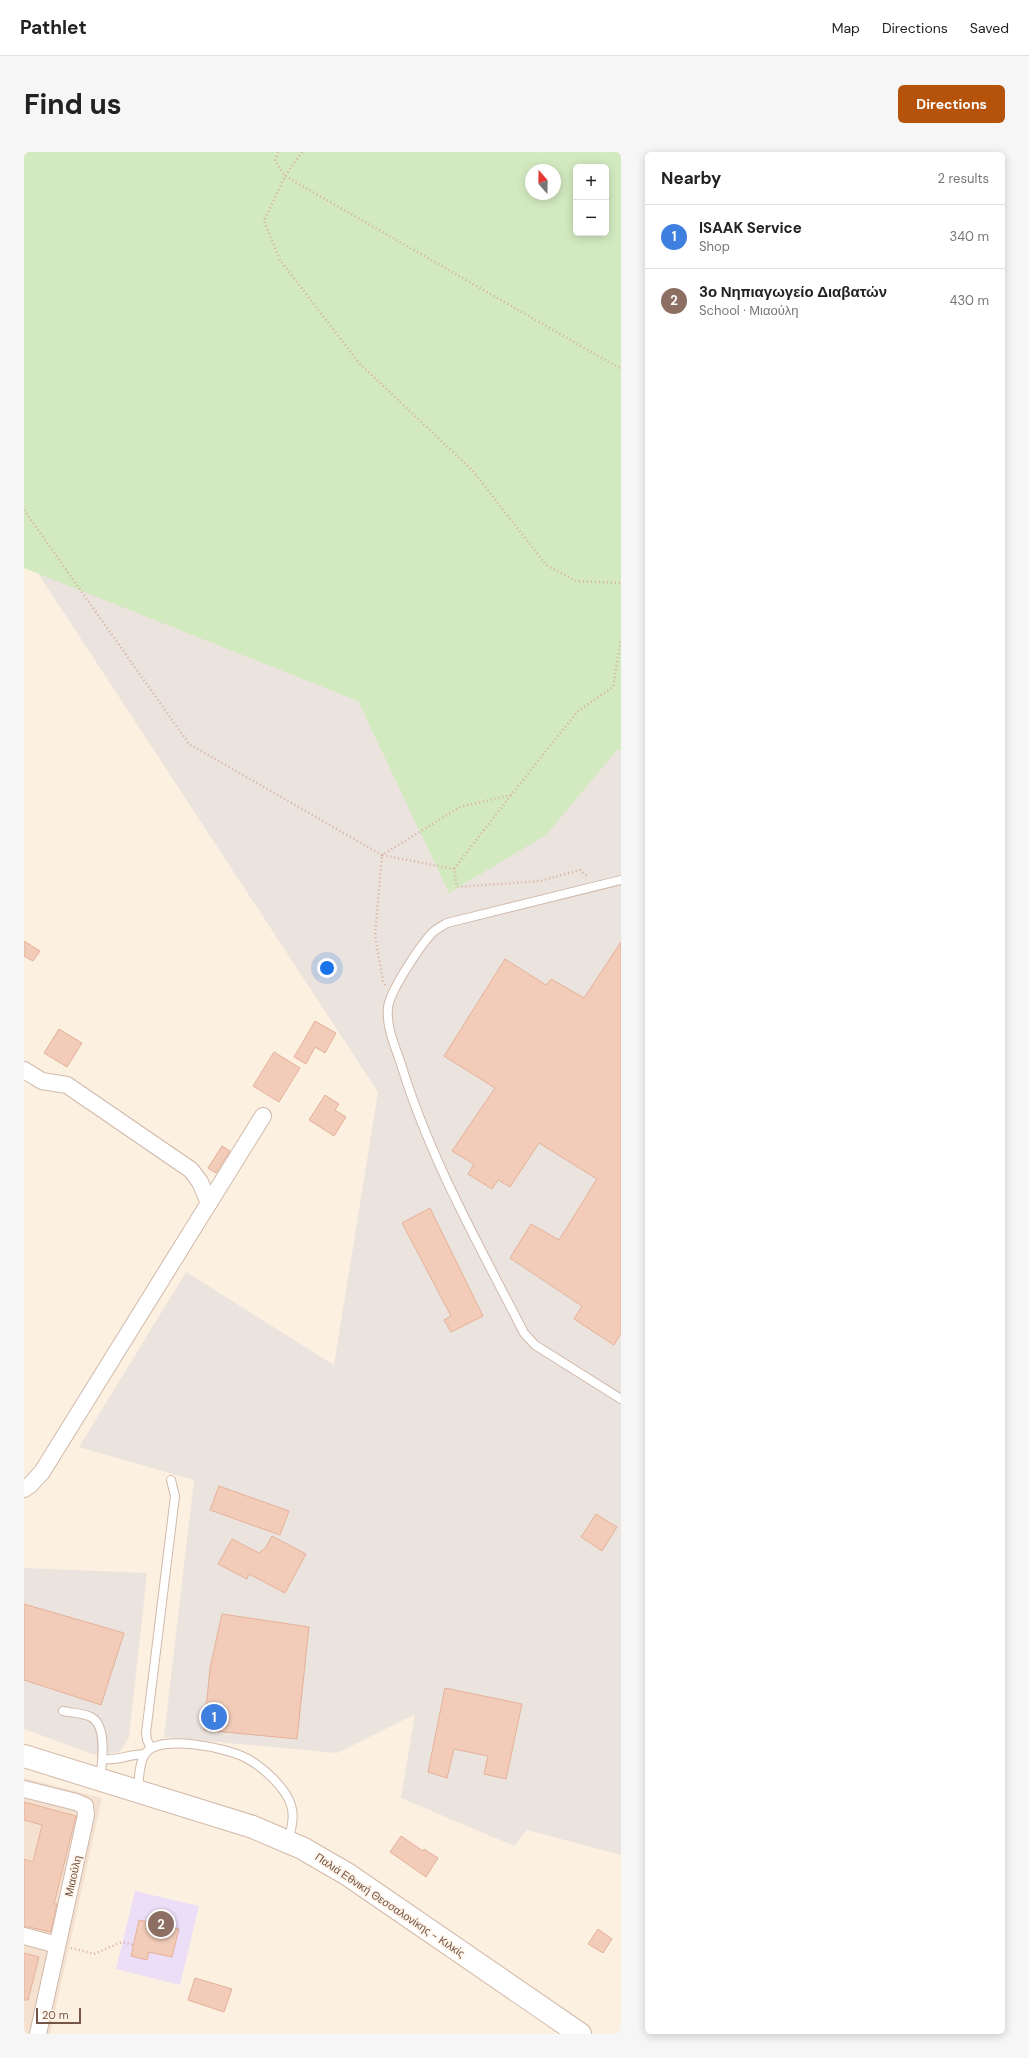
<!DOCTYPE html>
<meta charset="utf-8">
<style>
:root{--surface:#fff;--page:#f6f6f6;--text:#222;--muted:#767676;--line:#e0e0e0;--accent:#b45309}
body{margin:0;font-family:"DM Sans",sans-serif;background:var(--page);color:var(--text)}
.controls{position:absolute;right:12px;top:12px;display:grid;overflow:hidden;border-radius:6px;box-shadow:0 2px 10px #0003}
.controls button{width:36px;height:36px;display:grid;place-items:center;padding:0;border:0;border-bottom:1px solid var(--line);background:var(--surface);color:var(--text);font:20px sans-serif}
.compass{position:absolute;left:501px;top:12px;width:36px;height:36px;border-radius:50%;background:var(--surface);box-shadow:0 2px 10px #0003;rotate:340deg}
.scale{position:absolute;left:12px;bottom:10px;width:45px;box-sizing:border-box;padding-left:4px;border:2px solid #745548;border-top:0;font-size:11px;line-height:14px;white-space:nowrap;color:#745548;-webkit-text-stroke:3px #fff4e8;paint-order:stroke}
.you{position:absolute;left:303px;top:816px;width:14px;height:14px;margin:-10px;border:3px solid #fff;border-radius:50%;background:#1a73e8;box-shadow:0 0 0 6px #1a73e833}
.badge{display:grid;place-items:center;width:26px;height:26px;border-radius:50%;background:var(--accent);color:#fff;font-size:13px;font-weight:700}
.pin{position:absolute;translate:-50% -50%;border:2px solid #fff;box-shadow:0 1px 4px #0006}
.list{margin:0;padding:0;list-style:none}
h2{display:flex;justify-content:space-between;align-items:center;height:52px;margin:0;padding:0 16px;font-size:17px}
h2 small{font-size:13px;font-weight:400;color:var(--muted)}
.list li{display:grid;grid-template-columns:26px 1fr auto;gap:12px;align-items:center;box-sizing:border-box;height:64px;padding:0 16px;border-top:1px solid var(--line)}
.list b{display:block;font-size:15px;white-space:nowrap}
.list p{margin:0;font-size:13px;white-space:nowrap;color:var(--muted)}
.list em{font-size:13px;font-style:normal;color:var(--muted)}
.map{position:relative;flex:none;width:597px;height:1882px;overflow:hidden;border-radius:6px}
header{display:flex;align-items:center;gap:24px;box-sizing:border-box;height:56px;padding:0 20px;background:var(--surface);border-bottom:1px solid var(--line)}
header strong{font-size:19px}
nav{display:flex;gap:22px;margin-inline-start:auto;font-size:14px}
.intro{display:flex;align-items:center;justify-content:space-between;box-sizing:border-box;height:96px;padding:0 24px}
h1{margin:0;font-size:28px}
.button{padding:10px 18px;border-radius:6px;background:var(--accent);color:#fff;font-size:14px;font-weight:700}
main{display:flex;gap:24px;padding:0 24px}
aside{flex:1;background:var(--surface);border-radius:6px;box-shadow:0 2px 10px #0003}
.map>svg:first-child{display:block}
.residential{fill:#f4e1d0}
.industrial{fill:#ebe3dd;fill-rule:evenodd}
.education{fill:#eddef8}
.green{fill:#d3eac0;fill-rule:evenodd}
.building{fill:#f2ccb9;stroke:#e5b199}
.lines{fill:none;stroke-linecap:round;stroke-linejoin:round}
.lane-casing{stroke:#d0b9ab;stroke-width:10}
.street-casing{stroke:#d0b9ab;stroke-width:18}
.secondary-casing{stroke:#d3b9a8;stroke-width:24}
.path{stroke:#d7af9c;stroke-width:2.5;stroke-dasharray:1 3;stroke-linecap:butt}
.lane{stroke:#fff;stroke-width:8}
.street{stroke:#fff;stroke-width:16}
.secondary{stroke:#fff;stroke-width:22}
.labels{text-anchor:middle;stroke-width:3;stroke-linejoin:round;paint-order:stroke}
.street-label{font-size:11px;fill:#745548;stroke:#fff4e8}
</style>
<header>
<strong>Pathlet</strong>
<nav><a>Map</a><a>Directions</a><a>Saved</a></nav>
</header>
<div class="intro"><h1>Find us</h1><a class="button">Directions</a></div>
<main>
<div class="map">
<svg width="597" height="1882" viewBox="0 0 597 1882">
<rect width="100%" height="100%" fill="#fcf0e1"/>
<!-- residential -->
<path class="residential" d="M0 1626 78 1646 26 1882H0Z"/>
<!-- industrial -->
<g class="industrial">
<path d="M0 0H597V1703L503 1678 490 1694 377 1646 391 1562 313 1601 140 1585 170 1328 55 1295 162 1120 310 1213 354 940 0 400ZM552 15H582V81H552ZM507 18H531V42H507Z"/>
<path d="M0 1416 123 1421 105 1585 96 1600 71 1603 0 1577Z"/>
</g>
<!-- education -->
<path class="education" d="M111 1739 175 1754 156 1833 92 1817Z"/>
<!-- green -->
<path class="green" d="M0 0H597V598L594 597 522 683 425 741 334 549 0 416ZM552 15H582V81H552ZM507 18H531V42H507Z"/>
<!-- building -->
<g class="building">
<path d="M0 789 16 799 9 809 0 804Z"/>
<path d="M597 790V1181L590 1193 550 1167 558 1154 486 1106 507 1072 535 1088 573 1027 515 991 486 1035 474 1028 468 1037 444 1022 450 1012 428 999 471 936 420 904 481 807 522 833 527 827 560 846Z"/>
<path d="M291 869 312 881 301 901 291 895 282 912 270 905Z"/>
<path d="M35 877 58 891 43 915 20 901Z"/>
<path d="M250 900 276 916 255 950 229 934Z"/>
<path d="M301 943 315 952 311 958 322 965 310 984 285 968Z"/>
<path d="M198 994 206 999 192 1021 184 1016Z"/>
<path d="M406 1056 459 1164 427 1180 420 1168 427 1164 378 1071Z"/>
<path d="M195 1334 265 1359 256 1383 186 1358Z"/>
<path d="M572 1362 593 1375 578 1399 557 1385Z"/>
<path d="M248 1384 282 1402 261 1441 225 1422 223 1427 194 1412 208 1387 235 1401 242 1395Z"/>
<path d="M0 1452 100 1481 77 1553 0 1528Z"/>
<path d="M198 1462 285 1475 273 1587 180 1578 186 1516Z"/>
<path d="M421 1536 498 1552 482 1627 460 1622 464 1604 430 1597 423 1626 404 1620Z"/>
<path d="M0 1650 52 1664 30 1752H33L27 1780 0 1774V1707L9 1710 18 1673 0 1668Z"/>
<path d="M377 1684 399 1699 400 1697 414 1706 402 1725 366 1700Z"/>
<path d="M115 1768 155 1777 148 1805 125 1800 123 1808 107 1804Z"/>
<path d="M574 1777 588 1787 579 1801 564 1792Z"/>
<path d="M0 1801 15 1805 4 1848H0Z"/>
<path d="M171 1826 208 1837 200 1860 164 1848Z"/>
</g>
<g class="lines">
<!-- lane casing -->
<g class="lane-casing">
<g id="lane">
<path d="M597 728 423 771C418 774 412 777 408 781 396 794 365 840 364 856 362 875 371 894 377 912 406 1007 455 1093 500 1181L511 1193 597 1247"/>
<path d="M39 1559C48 1561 59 1561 67 1565 84 1574 78 1612 76 1627"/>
<path d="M127 1596 123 1588 122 1581 151 1344 147 1328"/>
<path d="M79 1607C93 1609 106 1602 121 1602"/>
<path d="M114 1637C115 1627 115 1611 121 1602 135 1581 203 1596 222 1606 238 1614 262 1636 267 1653 271 1665 267 1678 264 1689"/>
</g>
</g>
<!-- street casing -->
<g class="street-casing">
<g id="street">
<path d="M0 918 18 929 43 933 167 1018 176 1030 185 1051"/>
<path d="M0 1337 6 1333 18 1320 239 964"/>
<path d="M0 1637 52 1650 61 1654 62 1663 14 1882"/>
<path d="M0 1784 33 1793"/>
</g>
</g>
<!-- secondary casing -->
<g class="secondary-casing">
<path id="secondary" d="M0 1604 229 1675 278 1696 323 1722 556 1882"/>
</g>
<!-- path -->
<g class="path">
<path d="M254 0 251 9 261 24 597 217"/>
<path d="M278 0 261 24 240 69 256 108 335 211 449 319 522 413 552 429 597 431"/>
<path d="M0 358 165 592 358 703 436 655 487 643 554 559 589 535 597 486"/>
<path d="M487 643 430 717 433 735 516 729 556 718 564 725"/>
<path d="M361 833 359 829 351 784 358 703 430 717"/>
<path d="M47 1796 70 1802 98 1790 109 1793"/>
</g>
<!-- lane -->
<use href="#lane" class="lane"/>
<!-- street -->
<use href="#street" class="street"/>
<!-- secondary -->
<use href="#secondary" class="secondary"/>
</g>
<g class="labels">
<!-- street labels -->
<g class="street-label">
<text transform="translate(49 1724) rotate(-77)" y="4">Μιαούλη</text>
<text transform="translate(366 1753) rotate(34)" y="4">Παλιά Εθνική Θεσσαλονίκης - Κιλκίς</text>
</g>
</g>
</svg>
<div class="controls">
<button>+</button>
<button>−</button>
</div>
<svg class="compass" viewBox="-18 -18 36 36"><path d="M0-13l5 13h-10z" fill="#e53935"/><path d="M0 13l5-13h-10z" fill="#767676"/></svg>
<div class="scale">20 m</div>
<div class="you"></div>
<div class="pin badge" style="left:190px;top:1565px;background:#3f7fe0">1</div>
<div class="pin badge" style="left:137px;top:1772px;background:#8d6e63">2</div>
</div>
<aside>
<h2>Nearby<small>2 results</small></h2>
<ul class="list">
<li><span class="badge" style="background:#3f7fe0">1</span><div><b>ISAAK Service</b><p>Shop</p></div><em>340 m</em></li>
<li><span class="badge" style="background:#8d6e63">2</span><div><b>3ο Νηπιαγωγείο Διαβατών</b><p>School · Μιαούλη</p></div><em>430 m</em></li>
</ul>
</aside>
</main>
